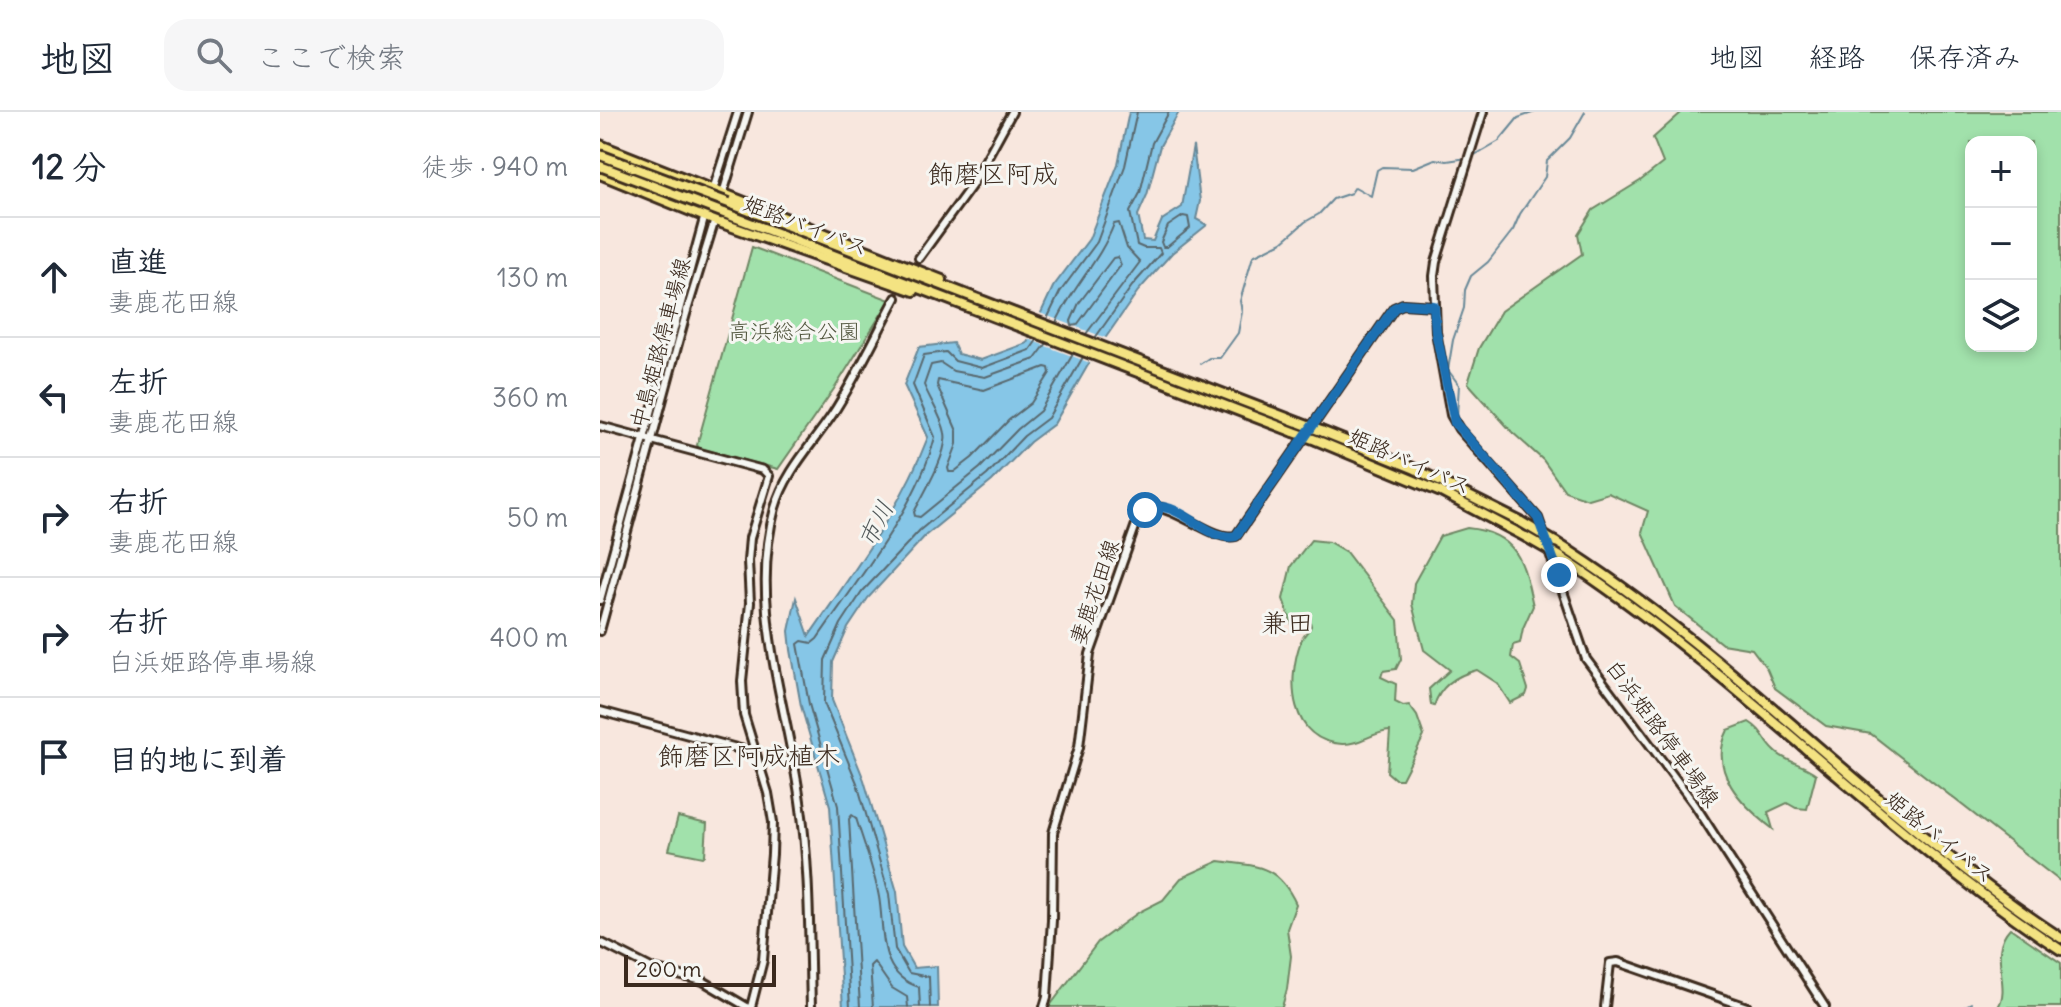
<!DOCTYPE html>
<html lang="ja">
<meta charset="utf-8">
<style>
:root{--surface:#fff;--page:#f6f6f7;--text:#1f2937;--muted:#747a83;--line:#e0e1e3}
body{margin:0;font-family:Delius,"Klee One",sans-serif;background:var(--page);color:var(--text)}
.controls{position:absolute;right:24px;top:24px;display:grid;overflow:hidden;border-radius:16px;box-shadow:0 4px 12px #0003}
.controls button{width:72px;height:72px;display:grid;place-items:center;padding:0;border:0;border-bottom:2px solid var(--line);background:var(--surface);color:var(--text);font:40px sans-serif}
.scale{position:absolute;left:24px;bottom:20px;width:152px;box-sizing:border-box;padding-left:8px;border:4px solid #3b2a1e;border-top:0;font-size:22px;line-height:28px;white-space:nowrap;color:#3b2a1e;-webkit-text-stroke:6px #f6f6f2;paint-order:stroke}
.stop{position:absolute;width:24px;height:24px;margin:-18px;border:6px solid #1f6fb2;border-radius:50%;background:#fff}
.stop.end{background:#1f6fb2;border-color:#fff;box-shadow:0 2px 8px #0008}
.list{margin:0;padding:0;list-style:none}
h2{display:flex;justify-content:space-between;align-items:center;height:104px;margin:0;padding:0 32px;font-size:34px}
h2 small{font-size:26px;font-weight:400;color:var(--muted)}
.list li{display:grid;grid-template-columns:52px 1fr auto;gap:24px;align-items:center;box-sizing:border-box;height:120px;padding:0 32px;border-top:2px solid var(--line)}
.list b{display:block;font-size:30px;white-space:nowrap}
.list p{margin:0;font-size:26px;white-space:nowrap;color:var(--muted)}
.list em{font-size:26px;font-style:normal;color:var(--muted)}
.icon{flex:none;width:44px;height:44px;fill:none;stroke:currentColor;stroke-width:2;stroke-linecap:round;stroke-linejoin:round}
.map{position:relative;flex:none;width:1461px;height:895px;overflow:hidden}
header{display:flex;align-items:center;gap:48px;box-sizing:border-box;height:112px;padding:0 40px;background:var(--surface);border-bottom:2px solid var(--line)}
header strong{font-size:38px}
nav{display:flex;gap:44px;margin-inline-start:auto;font-size:28px}
.search{width:560px;height:72px;background:var(--page);display:flex;align-items:center;gap:20px;box-sizing:border-box;padding:0 28px;border-radius:24px;color:var(--muted);font-size:30px}
main{display:flex}
aside{flex:1;background:var(--surface)}
.map>svg:first-child{display:block}
.green{fill:#a1e1ab;stroke:#6e8664;stroke-width:2;fill-rule:evenodd}
.water{fill:#86c6e7;stroke:#688897;stroke-width:2}
.pier{fill:#f8e7de}
.lines{fill:none;stroke-linecap:round;stroke-linejoin:round}
.shore{stroke:#59686e;stroke-width:2}
.stream{stroke:#688897;stroke-width:2}
.secondary-tunnel{stroke:#d2c1b8;stroke-width:6;stroke-dasharray:6 3;stroke-linecap:butt}
.secondary-casing{stroke:#3b2a1e;stroke-width:12}
.highway-casing{stroke:#3b2a1e;stroke-width:14}
.secondary{stroke:#f6f6f2;stroke-width:6}
.highway{stroke:#f4e382;stroke-width:8}
.highway-bridge-casing{stroke:#3b2a1e;stroke-width:14;stroke-linecap:butt}
.highway-bridge{stroke:#f4e382;stroke-width:8}
.route{stroke:#1f6fb2;stroke-width:10}
.labels{text-anchor:middle;stroke-width:6;stroke-linejoin:round;paint-order:stroke}
.street-label{font-size:22px;fill:#3b2a1e;stroke:#f6f6f2}
.park-label{font-size:22px;fill:#545841;stroke:#f6f6f2}
.water-label{font-size:24px;font-style:italic;fill:#52595a;stroke:#f6f6f2}
.quarter-label{font-size:26px;fill:#3b2a1e;stroke:#f6f6f2}
</style>
<header>
<strong>地図</strong>
<div class="search"><svg class="icon" aria-label="search" viewBox="0 0 24 24"><circle cx="10" cy="10" r="6"/><path d="M15 15l6 6"/></svg>ここで検索</div>
<nav><a>地図</a><a>経路</a><a>保存済み</a></nav>
</header>
<main>
<aside>
<h2>12 分<small>徒歩 · 940 m</small></h2>
<ul class="list">
<li><svg class="icon" aria-label="ahead" viewBox="0 0 24 24"><path d="M12 20V5M6 11l6-6 6 6"/></svg><div><b>直進</b><p>妻鹿花田線</p></div><em>130 m</em></li>
<li><svg class="icon" aria-label="left" viewBox="0 0 24 24"><path d="M17 20v-9H6M10 6l-5 5 5 5"/></svg><div><b>左折</b><p>妻鹿花田線</p></div><em>360 m</em></li>
<li><svg class="icon" aria-label="right" viewBox="0 0 24 24"><path d="M7 20v-9h11M14 6l5 5-5 5"/></svg><div><b>右折</b><p>妻鹿花田線</p></div><em>50 m</em></li>
<li><svg class="icon" aria-label="right" viewBox="0 0 24 24"><path d="M7 20v-9h11M14 6l5 5-5 5"/></svg><div><b>右折</b><p>白浜姫路停車場線</p></div><em>400 m</em></li>
<li><svg class="icon" aria-label="arrive" viewBox="0 0 24 24"><path d="M6 21V4h12l-3 4 3 4H6"/></svg><div><b>目的地に到着</b></div></li>
</ul>
</aside>
<div class="map">
<svg width="1461" height="895" viewBox="0 0 1461 895">
<rect width="100%" height="100%" fill="#f8e7de"/>
<filter id="ink" filterUnits="userSpaceOnUse"><feTurbulence type="fractalNoise" baseFrequency=".0125" numOctaves="2"/><feDisplacementMap in="SourceGraphic" scale="16" xChannelSelector="R" yChannelSelector="G"/><feConvolveMatrix kernelMatrix="1 2 1 2 8 2 1 2 1" color-interpolation-filters="sRGB"/></filter>
<g filter="url(#ink)">
<!-- green -->
<g class="green">
<path d="M1082 0H1461V770L1271 622 1226 614 1175 576 1167 557 1152 537 1122 532 1075 494 1042 420 1048 399 1008 381 988 387 965 379 943 348 912 320 868 271 879 236 901 199 982 142 978 122 993 98 1040 69 1063 51 1053 26ZM1371 30H1431V234H1371Z"/>
<path d="M152 135 290 188 236 274 178 357 99 336 97 333Z"/>
<path d="M867 416C918 421 924 451 933 494L923 516 920 531 913 533 911 545 920 552 928 577 926 583 910 591 897 571 877 558C857 563 840 574 834 594L831 593 829 577 850 558 824 538 812 492 814 471 840 424Z"/>
<path d="M711 428 729 430 746 440 798 508 801 547 796 557 783 559 781 565 796 572 795 590 803 594 809 593 817 604 824 624 802 667H795L787 660 790 619C773 620 759 633 742 632 690 629 686 569 701 529 703 524 708 520 711 514L709 506 705 503 692 512 683 487 691 454Z"/>
<path d="M1149 610C1164 619 1163 628 1175 639 1185 650 1204 652 1216 662L1207 697 1196 696 1187 691 1168 700 1173 717C1142 693 1107 659 1128 618Z"/>
<path d="M78 705 107 712 105 743 103 745 69 738Z"/>
<path d="M619 749C658 754 678 753 696 792L687 817 691 844 687 877 682 895H449L498 830 539 800 563 788 581 766Z"/>
<path d="M1410 816 1461 851V895H1398C1412 874 1387 840 1410 816Z"/>
</g>
<!-- water -->
<path class="water" d="M529 0H579L560 34 547 83 538 103 543 128 553 129 562 108 582 95 593 34 600 89 596 107 607 113 572 141 538 179 495 241 454 312 430 330 392 369 326 423 268 486 248 516 233 550 232 588 264 668 297 780 302 835 314 856 337 854 338 895H243L230 694 201 594 191 538 189 519 196 486 209 524C253 460 300 398 328 325L304 273 319 235 353 231 358 242 381 248 427 231 453 175 489 127 518 52Z"/>
<!-- pier -->
<path class="pier" d="M437 200 509 227 493 252 425 226Z"/>
<g class="lines">
<!-- shore -->
<g class="shore">
<path d="M583 104 588 105 590 116 567 135H563L561 130 568 114Z"/>
<path d="M518 145 521 153 477 213 472 214 471 209 479 191 513 146Z"/>
<path d="M447 207 460 180 497 130 525 54 537 0"/>
<path d="M456 211C473 174 500 149 514 112L519 111 527 136 540 150 486 222"/>
<path d="M495 226 532 174 561 141 559 136H544L537 133 530 100 540 81 552 31 569 0"/>
<path d="M447 231 435 247 385 265 353 259 341 251 331 253 324 273C330 288 342 305 345 321 349 340 323 383 314 400L315 404 320 405 380 356 418 317 440 299 473 242"/>
<path d="M445 255 449 256 450 261 431 291 409 308 372 346 354 360H349L348 356 357 332V319L337 273 338 268 384 278Z"/>
<path d="M250 895 238 694 209 592 198 532 202 529 212 531 217 527C258 467 317 395 335 325L313 273 324 243 346 240 355 249 382 256 430 238 437 228"/>
<path d="M260 895 249 707 252 703 256 706C264 732 274 758 279 785 285 820 277 862 319 875L320 895"/>
<path d="M273 895 270 854 274 850 292 876 307 885 308 895"/>
<path d="M330 895 329 865 309 861 295 837 289 782 257 671 224 591 225 548 241 512 262 480 320 418 387 363 424 324 448 306 483 245"/>
</g>
<!-- stream -->
<g class="stream">
<path d="M873 44 899 29 918 6 935 0"/>
<path d="M600 252 609 246H620L638 221 642 200 640 189 653 144 682 130 705 110 719 102 733 87 751 81 755 75 771 84 777 58 782 55 813 56 835 47 847 49 867 46"/>
<path d="M857 303 859 273 848 258 853 228 864 196 865 178 871 164 888 150 913 118 920 102 945 65 947 49 970 26 985 0"/>
<path d="M1364 895 1371 891V895"/>
</g>
<!-- secondary-tunnel -->
<path class="secondary-tunnel" d="M296 186 319 146"/>
<!-- secondary casing -->
<g class="secondary-casing">
<g id="secondary">
<path d="M883 0 836 150 834 164 836 220 851 303 859 317 938 406 986 547 1095 693 1225 895"/>
<path d="M319 146 372 73 412 0"/>
<path d="M0 314 163 358 169 364 150 426 148 449 150 491 142 569 144 603 168 681 173 710 172 742 163 848 151 895"/>
<path d="M0 488 105 103 138 0"/>
<path d="M0 519 86 202 148 0"/>
<path d="M0 599 155 641"/>
<path d="M0 830 53 857 103 869 147 895"/>
<path d="M211 895C209 826 210 757 200 689 187 592 148 494 175 396 185 360 212 333 232 303 256 266 275 225 296 186"/>
<path d="M444 895 447 885 452 808 453 721 479 635 490 542 539 404 551 394C580 397 614 429 636 424L794 196 803 192 834 194"/>
<path d="M1005 895 1010 851 1018 850 1147 895"/>
</g>
</g>
<!-- highway casing -->
<g class="highway-casing">
<g id="highway">
<path d="M0 33 342 168"/>
<path d="M0 62 113 108 314 179"/>
<path d="M129 91 700 311"/>
<path d="M124 101 694 320"/>
<path d="M721 319 813 356 921 410"/>
<path d="M716 328 841 380 926 425"/>
<path d="M955 430C1137 544 1281 709 1461 826"/>
<path d="M959 444C1138 560 1283 721 1461 838"/>
</g>
</g>
<!-- secondary -->
<use href="#secondary" class="secondary"/>
<!-- highway -->
<use href="#highway" class="highway"/>
<!-- highway-bridge casing -->
<g class="highway-bridge-casing">
<g id="highway-bridge">
<path d="M0 43 129 91"/>
<path d="M0 54 124 101"/>
<path d="M700 311 721 319"/>
<path d="M694 320 716 328"/>
<path d="M921 410 955 430"/>
<path d="M926 425 959 444"/>
</g>
</g>
<!-- highway-bridge -->
<use href="#highway-bridge" class="highway-bridge"/>
</g>
</g>
<g class="lines" filter="url(#ink)">
<!-- route -->
<path class="route" d="M545 398C577 382 605 431 636 424L794 196 803 192 834 194 836 220 855 311 938 406 959 463"/>
</g>
<g class="labels">
<!-- street labels -->
<g class="street-label">
<text transform="translate(206 113) rotate(21)" y="8">姫路バイパス</text>
<text transform="translate(60 231) rotate(-75)" y="8">中島姫路停車場線</text>
<text transform="translate(810 349) rotate(24)" y="8">姫路バイパス</text>
<text transform="translate(494 480) rotate(-71)" y="8">妻鹿花田線</text>
<text transform="translate(1063 621) rotate(54)" y="8">白浜姫路停車場線</text>
<text transform="translate(1340 725) rotate(39)" y="8">姫路バイパス</text>
</g>
<!-- park labels -->
<g class="park-label">
<text x="194" y="227">高浜総合公園</text>
</g>
<!-- water labels -->
<g class="water-label">
<text transform="translate(276 412) rotate(-63)" y="8">市川</text>
</g>
<!-- quarter labels -->
<g class="quarter-label">
<text x="393" y="71">飾磨区阿成</text>
<text x="687" y="520">兼田</text>
<text x="149" y="653">飾磨区阿成植木</text>
</g>
</g>
</svg>
<div class="controls">
<button>+</button>
<button>−</button>
<button><svg class="icon" aria-label="layers" viewBox="0 0 24 24"><path d="M12 4l9 5-9 5-9-5zM3 14l9 5 9-5"/></svg></button>
</div>
<div class="scale">200 m</div>
<div class="stop" style="left:545px;top:398px"></div>
<div class="stop end" style="left:959px;top:463px"></div>
</div>
</main>
